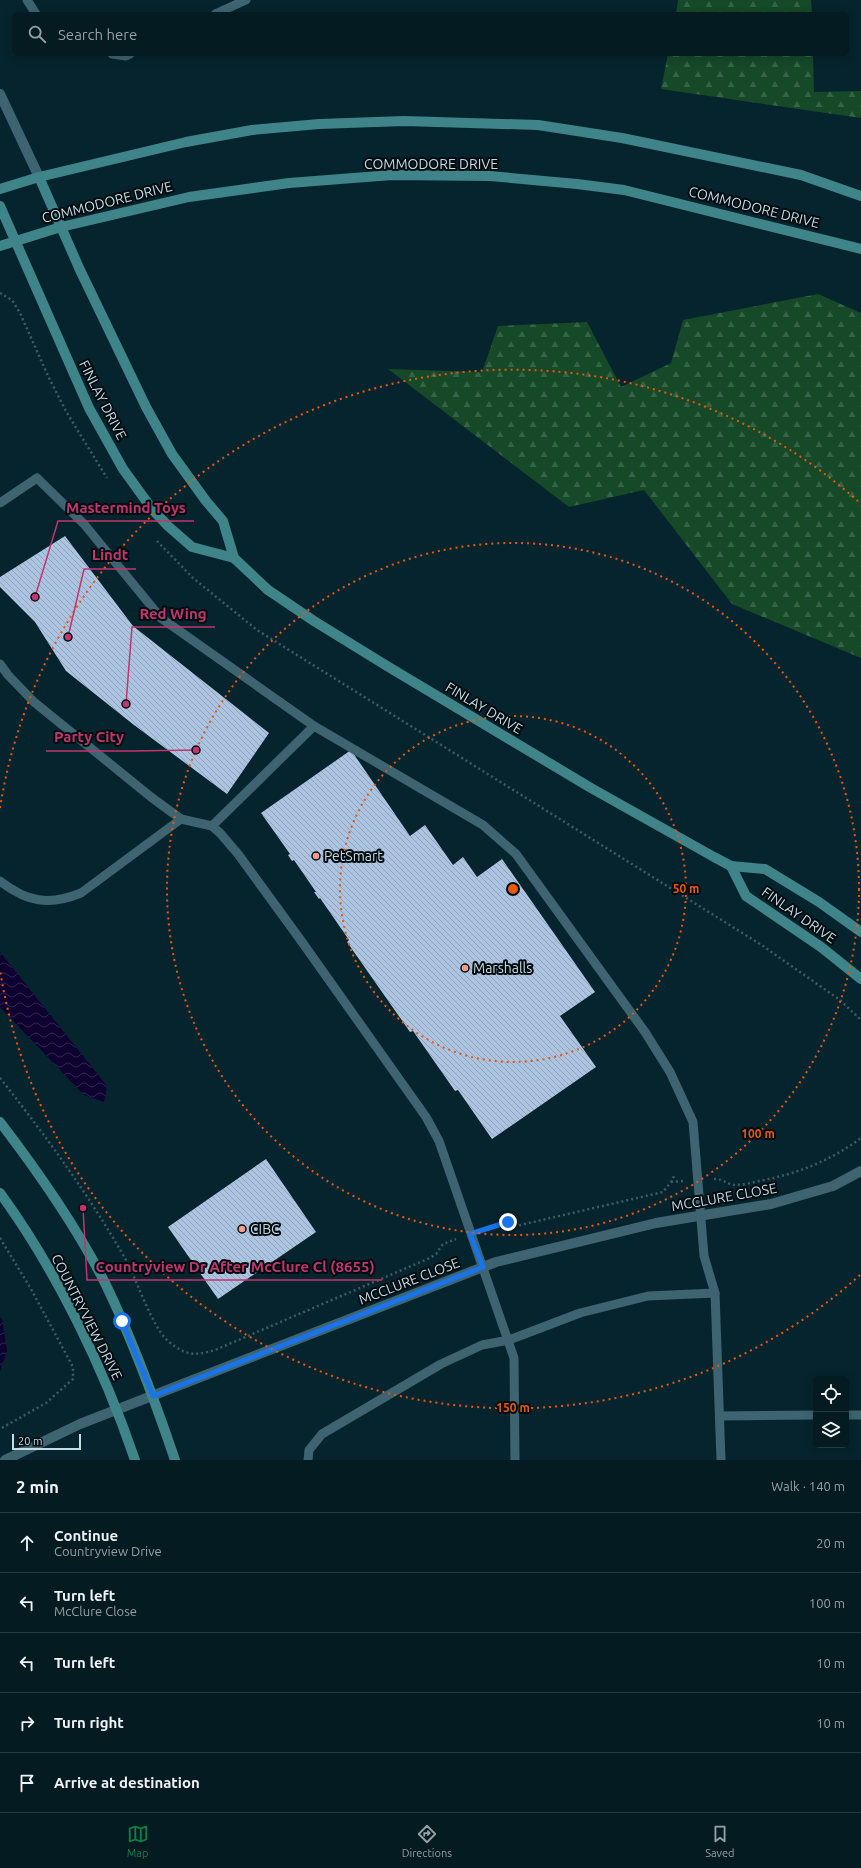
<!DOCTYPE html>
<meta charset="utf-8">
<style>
:root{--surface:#041b22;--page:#0d242a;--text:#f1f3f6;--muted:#97a1a5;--line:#253940;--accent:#0b8043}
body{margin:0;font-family:Ubuntu,sans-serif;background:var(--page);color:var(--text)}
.controls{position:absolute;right:12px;bottom:12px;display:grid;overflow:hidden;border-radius:6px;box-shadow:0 2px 10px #0003}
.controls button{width:36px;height:36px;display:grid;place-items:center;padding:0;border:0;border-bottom:1px solid var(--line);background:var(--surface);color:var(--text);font:20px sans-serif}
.scale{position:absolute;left:12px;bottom:10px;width:69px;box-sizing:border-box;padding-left:4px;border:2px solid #c5dae1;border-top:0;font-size:11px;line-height:14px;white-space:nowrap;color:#c5dae1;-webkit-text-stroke:3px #010c11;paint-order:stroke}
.stop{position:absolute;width:12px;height:12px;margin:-9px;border:3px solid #1a73e8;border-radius:50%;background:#fff}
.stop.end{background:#1a73e8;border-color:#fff;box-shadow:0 1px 4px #0008}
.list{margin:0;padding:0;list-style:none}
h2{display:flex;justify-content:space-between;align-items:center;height:52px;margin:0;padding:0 16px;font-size:17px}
h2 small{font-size:13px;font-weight:400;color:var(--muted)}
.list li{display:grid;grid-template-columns:26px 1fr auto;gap:12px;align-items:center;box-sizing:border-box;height:60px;padding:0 16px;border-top:1px solid var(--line)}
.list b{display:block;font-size:15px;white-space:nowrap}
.list p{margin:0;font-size:13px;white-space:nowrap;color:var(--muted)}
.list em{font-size:13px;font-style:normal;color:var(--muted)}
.icon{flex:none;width:22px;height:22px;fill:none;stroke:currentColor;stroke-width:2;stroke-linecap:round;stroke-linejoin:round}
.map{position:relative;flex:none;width:861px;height:1460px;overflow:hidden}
.search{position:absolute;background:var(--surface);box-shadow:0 2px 10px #0003;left:12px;right:12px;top:12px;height:44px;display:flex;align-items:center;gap:10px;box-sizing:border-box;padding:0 14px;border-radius:6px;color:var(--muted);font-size:15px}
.sheet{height:352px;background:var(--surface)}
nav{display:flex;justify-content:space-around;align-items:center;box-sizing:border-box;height:56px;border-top:1px solid var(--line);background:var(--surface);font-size:11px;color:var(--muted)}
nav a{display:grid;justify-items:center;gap:2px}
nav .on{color:var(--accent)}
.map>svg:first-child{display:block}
.forest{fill:url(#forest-firs)}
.water{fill:url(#water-waves)}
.building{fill:url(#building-back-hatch)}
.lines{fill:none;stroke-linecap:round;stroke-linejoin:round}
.path{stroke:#405b64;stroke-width:2.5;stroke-dasharray:2 3;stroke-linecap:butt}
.lane{stroke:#3e6471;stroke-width:9}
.street{stroke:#3e6471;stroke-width:10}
.secondary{stroke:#3e8489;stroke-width:10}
.route{stroke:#1a73e8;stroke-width:5}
.ring{fill:none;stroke:#e8590c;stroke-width:2;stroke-dasharray:2 4}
.poi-dot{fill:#f49d8c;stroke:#010c11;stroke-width:1.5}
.labels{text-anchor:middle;stroke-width:4;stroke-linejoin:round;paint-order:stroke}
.street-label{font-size:14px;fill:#c5dae1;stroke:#010c11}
.poi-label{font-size:14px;fill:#c5dae1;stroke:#010c11;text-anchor:start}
.centre{fill:#e8590c;stroke:#010c11;stroke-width:2}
.ring-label{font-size:12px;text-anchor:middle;font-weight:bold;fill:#e8590c;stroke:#010c11;stroke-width:4;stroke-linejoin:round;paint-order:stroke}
.leader{fill:none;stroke:#c2356f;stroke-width:1.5}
.callout-dot{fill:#c2356f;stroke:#010c11;stroke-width:1.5}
.callout-label{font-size:15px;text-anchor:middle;font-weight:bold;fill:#c2356f;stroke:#010c11;stroke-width:4;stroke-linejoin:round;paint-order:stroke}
</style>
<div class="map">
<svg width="861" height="1460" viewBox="0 0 861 1460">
<defs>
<pattern id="forest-firs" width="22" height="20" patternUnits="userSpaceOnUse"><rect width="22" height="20" fill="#154928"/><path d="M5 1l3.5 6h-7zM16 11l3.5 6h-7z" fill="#366347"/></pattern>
<pattern id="water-waves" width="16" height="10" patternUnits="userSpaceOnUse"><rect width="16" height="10" fill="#0e0030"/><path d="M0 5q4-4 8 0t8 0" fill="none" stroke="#30254e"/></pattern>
<pattern id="building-back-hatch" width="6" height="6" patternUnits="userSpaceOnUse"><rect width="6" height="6" fill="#adc4e1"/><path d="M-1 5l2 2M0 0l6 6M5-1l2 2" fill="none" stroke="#90a3ba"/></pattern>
</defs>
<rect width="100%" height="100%" fill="#06242d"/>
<!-- forest -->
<g class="forest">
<path d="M678 0H811L812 14H676Z"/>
<path d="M668 54H813L814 92 861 91V118L661 89Z"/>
<path d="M818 294 861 313V658L732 604 644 490 569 507 388 369 482 372 498 326 587 322 621 387 671 363 683 320Z"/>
</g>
<!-- water -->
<g class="water">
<path d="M0 952 107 1086 104 1102 84 1095 0 1007Z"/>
<path d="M0 1317 2 1319 7 1351 0 1371Z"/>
</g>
<!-- building -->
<g class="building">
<path d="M65 536 133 626 269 733 227 794 134 725 66 671 35 622 0 587V577Z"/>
<path d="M351 750 410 836 425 825 453 865 463 857 477 877 502 859 595 992 560 1016 596 1067 492 1139 458 1090 455 1091 413 1031 410 1032 347 942 349 940 320 898 319 899 314 892H316L294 860 292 861 288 855 290 854 261 813Z"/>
<path d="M266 1159 316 1232 218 1299 168 1227Z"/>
</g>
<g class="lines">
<!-- path -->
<g class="path">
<path d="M0 293 12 300 20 313 48 376 67 413 107 478"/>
<path d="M157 541 193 578 257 630 760 944 840 1000 861 1020"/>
<path d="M0 1078C46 1136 89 1195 126 1260 137 1280 152 1327 168 1341 186 1356 194 1356 215 1350L430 1258 436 1254 443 1244 456 1239"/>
<path d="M714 1179C721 1178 727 1184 734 1185 742 1185 751 1183 759 1181 797 1174 830 1161 861 1138"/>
<path d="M671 1182 683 1181"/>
<path d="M487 1229 508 1222 510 1225 516 1226 663 1192 671 1182 674 1176"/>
<path d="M0 1238 31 1289 73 1367V1379L46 1403 0 1429"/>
</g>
<!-- lane -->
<g class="lane">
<path d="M27 0 36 14"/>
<path d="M215 14 246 0"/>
<path d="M112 54 126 56 130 54"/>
<path d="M0 503 37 478 84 524 161 618 314 726"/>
<path d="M0 664 8 675 34 702 151 797 181 819 212 826 220 833 238 854 302 942 426 1117 439 1141 514 1358 515 1460"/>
<path d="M212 826 314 726 483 825 516 854 645 1032 670 1072 693 1122 704 1256 715 1293 721 1460"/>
<path d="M0 881C27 902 49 906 81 893L181 819"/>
<path d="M846 1415H861"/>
<path d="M720 1416 816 1415"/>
<path d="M308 1460 309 1450 322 1434 441 1364 482 1345 509 1340 580 1313 648 1296 715 1293"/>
</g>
<!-- street -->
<g class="street">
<path d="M0 94 39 177"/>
<path d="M5 1460 80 1424 496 1262 656 1223 771 1204 833 1186 861 1171"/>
</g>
<!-- secondary -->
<g class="secondary">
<path d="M39 177 80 270 146 407 172 454 206 501 223 521 234 558"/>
<path d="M0 189 39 177 186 142 252 130 319 124 404 121 538 125 622 138 801 175 861 196"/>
<path d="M0 206 89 408 123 469 152 509 168 526 192 547 234 558 268 590 314 621 387 666 591 788 714 857 731 866 765 869 819 902 861 932"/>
<path d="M0 246 61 227 189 197 289 183 392 175 490 176 577 184 624 190 861 249"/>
<path d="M731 866 746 896 821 947 861 979"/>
<path d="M0 1122C39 1173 77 1227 106 1285 133 1341 155 1401 175 1460"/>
<path d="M0 1193C57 1271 104 1369 135 1460"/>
</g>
</g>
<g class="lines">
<!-- route -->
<path class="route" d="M122 1321 153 1396 483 1267 470 1234 508 1222"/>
</g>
<!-- distance rings -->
<g class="ring">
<circle cx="513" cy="889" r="173"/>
<circle cx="513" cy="889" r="346"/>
<path d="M860 1275A519 519 0 0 1 0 970M0 808A519 519 0 0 1 860 503"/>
</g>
<!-- markers -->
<g class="poi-dot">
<circle cx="316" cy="856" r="4"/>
<circle cx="465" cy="968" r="4"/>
<circle cx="242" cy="1229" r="4"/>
</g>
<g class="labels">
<!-- street labels -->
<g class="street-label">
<text x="431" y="169">COMMODORE DRIVE</text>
<text transform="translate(107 202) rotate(-14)" y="5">COMMODORE DRIVE</text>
<text transform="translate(754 207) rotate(14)" y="5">COMMODORE DRIVE</text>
<text transform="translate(103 400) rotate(63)" y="5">FINLAY DRIVE</text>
<text transform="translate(484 708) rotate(31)" y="5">FINLAY DRIVE</text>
<text transform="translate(799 915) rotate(35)" y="5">FINLAY DRIVE</text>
<text transform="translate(724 1197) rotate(-10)" y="5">MCCLURE CLOSE</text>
<text transform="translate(409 1281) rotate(-21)" y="5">MCCLURE CLOSE</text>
<text transform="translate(87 1317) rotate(63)" y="5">COUNTRYVIEW DRIVE</text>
</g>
<!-- poi labels -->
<g class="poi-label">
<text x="324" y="861">PetSmart</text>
<text x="473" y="973">Marshalls</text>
<text x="250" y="1234">CIBC</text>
</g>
</g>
<circle cx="513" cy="889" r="6" class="centre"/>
<g class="ring-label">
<text x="686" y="893">50 m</text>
<text x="758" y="1138">100 m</text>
<text x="513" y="1412">150 m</text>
</g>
<!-- callouts -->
<path class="leader" d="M35 597L58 521H194M68 637L84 569H136M126 704L132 627H215M196 750L132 751H46M83 1208L87 1280H382"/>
<g class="callout-dot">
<circle cx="35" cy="597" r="4"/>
<circle cx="68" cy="637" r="4"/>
<circle cx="126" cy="704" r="4"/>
<circle cx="196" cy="750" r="4"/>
<circle cx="83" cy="1208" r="4"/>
</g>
<g class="callout-label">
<text x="126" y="513">Mastermind Toys</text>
<text x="110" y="560">Lindt</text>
<text x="173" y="619">Red Wing</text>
<text x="89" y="742">Party City</text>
<text x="235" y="1272">Countryview Dr After McClure Cl (8655)</text>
</g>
</svg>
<div class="controls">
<button><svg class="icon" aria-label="locate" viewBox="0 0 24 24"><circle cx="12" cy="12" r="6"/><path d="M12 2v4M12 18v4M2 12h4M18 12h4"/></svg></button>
<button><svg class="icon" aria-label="layers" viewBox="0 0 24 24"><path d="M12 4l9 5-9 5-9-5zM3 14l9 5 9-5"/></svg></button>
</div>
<div class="scale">20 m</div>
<div class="stop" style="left:122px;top:1321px"></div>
<div class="stop end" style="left:508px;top:1222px"></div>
<div class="search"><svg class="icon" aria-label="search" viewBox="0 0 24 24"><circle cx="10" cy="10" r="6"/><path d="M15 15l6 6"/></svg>Search here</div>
</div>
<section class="sheet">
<h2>2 min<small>Walk · 140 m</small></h2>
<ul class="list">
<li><svg class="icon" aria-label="ahead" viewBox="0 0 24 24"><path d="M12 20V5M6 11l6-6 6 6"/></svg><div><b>Continue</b><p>Countryview Drive</p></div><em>20 m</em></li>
<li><svg class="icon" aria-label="left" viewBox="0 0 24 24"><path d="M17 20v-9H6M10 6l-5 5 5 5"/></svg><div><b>Turn left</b><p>McClure Close</p></div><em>100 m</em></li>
<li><svg class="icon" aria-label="left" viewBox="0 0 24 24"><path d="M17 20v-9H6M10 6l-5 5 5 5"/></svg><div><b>Turn left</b></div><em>10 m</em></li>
<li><svg class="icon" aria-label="right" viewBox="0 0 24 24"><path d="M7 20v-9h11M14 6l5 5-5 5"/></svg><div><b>Turn right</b></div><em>10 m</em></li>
<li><svg class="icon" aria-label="arrive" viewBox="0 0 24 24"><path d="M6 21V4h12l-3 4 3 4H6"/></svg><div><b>Arrive at destination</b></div></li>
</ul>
</section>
<nav>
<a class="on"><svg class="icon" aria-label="map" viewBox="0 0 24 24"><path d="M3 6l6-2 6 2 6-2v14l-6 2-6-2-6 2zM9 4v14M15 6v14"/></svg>Map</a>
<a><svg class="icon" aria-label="directions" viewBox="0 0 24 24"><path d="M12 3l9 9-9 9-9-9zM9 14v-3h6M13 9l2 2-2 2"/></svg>Directions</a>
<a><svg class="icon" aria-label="saved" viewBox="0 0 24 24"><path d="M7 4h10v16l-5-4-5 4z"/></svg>Saved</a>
</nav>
